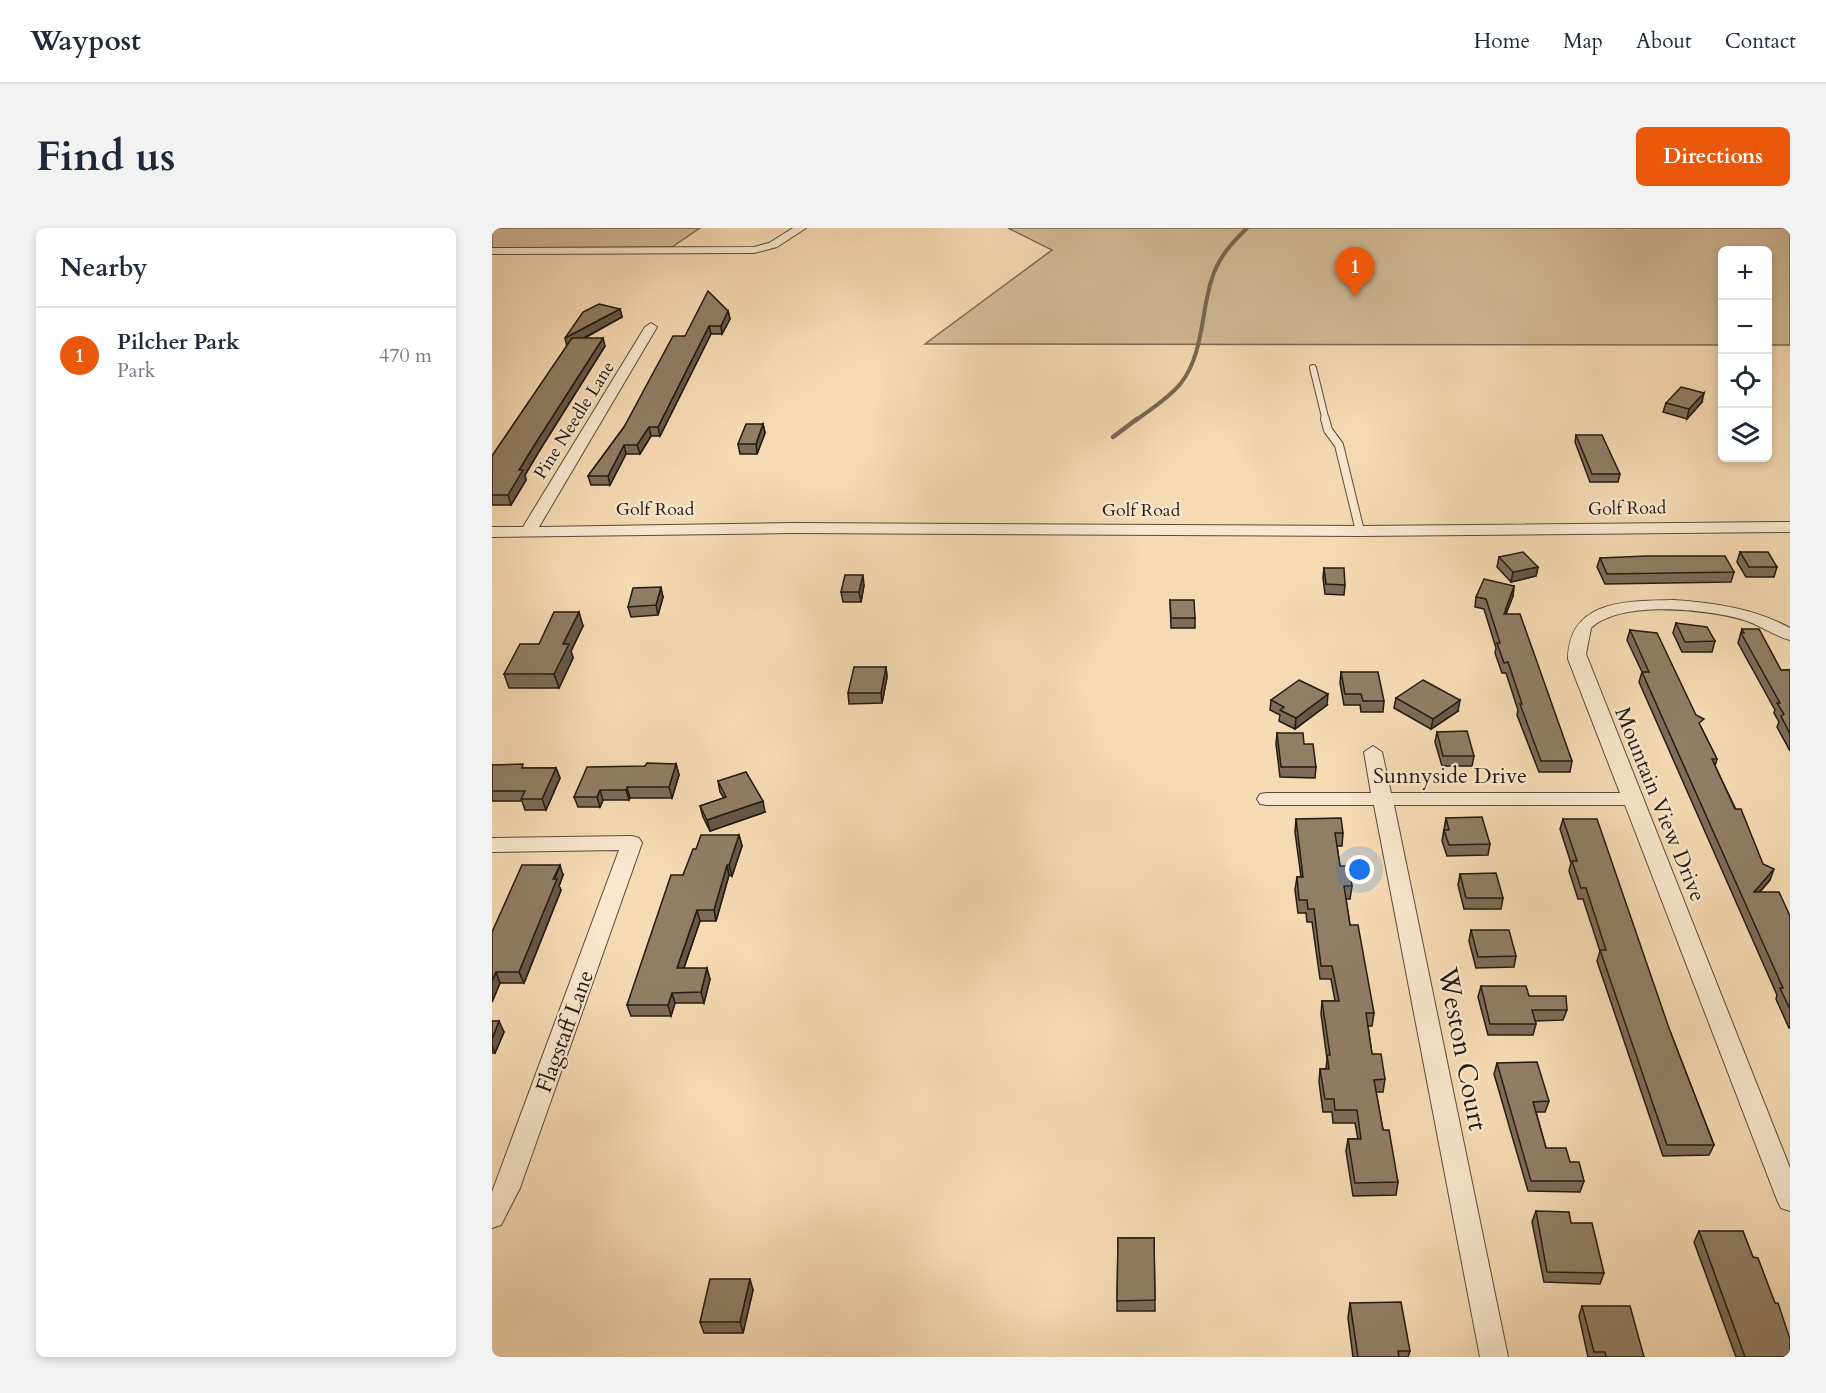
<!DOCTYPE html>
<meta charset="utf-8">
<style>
:root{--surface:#fff;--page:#f2f2f3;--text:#1f2937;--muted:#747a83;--line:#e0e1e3;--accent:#ea580c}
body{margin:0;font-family:Cardo,serif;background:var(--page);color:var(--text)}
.controls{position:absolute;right:18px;top:18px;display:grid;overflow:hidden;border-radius:9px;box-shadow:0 3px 9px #0003}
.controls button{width:54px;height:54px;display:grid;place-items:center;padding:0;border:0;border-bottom:2px solid var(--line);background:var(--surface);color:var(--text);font:30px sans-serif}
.you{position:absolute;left:868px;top:642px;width:21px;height:21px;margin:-15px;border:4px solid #fff;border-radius:50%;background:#1a73e8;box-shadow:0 0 0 9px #1a73e833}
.badge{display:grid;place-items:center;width:39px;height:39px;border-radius:50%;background:var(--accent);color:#fff;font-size:20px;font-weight:700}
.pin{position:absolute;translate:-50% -50px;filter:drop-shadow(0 2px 3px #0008)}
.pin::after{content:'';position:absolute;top:32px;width:21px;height:18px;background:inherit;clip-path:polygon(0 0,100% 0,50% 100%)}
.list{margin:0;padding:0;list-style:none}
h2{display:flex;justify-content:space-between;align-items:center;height:78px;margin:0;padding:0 24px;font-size:26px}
h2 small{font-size:20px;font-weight:400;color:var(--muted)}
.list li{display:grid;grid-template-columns:39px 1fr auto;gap:18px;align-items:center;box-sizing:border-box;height:96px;padding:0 24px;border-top:2px solid var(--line)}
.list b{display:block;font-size:22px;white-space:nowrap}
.list p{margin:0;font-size:20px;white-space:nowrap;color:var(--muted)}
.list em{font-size:20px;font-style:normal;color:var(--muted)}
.icon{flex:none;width:33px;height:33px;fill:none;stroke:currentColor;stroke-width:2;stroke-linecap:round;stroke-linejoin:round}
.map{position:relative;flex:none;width:1298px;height:1129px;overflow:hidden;border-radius:9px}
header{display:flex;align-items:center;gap:36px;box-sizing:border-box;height:84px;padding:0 30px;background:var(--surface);border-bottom:2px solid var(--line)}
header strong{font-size:28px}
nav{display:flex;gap:33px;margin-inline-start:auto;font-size:21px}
.intro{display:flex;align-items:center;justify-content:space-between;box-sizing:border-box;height:144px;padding:0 36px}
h1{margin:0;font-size:42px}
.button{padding:15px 27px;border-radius:9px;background:var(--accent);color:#fff;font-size:21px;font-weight:700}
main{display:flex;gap:36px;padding:0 36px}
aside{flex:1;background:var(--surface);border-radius:9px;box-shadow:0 3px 9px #0003}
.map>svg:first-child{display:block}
.green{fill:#d2ba97;stroke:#7a6a54;stroke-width:1.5}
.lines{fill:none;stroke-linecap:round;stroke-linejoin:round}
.stream-far1{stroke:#766751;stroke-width:4}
.stream{stroke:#766751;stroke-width:4.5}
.service-far1-casing{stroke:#584b39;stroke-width:8}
.service-casing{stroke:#584b39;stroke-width:10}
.minor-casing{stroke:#584b39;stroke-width:2}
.service-far1{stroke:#f9e7ce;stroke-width:6}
.service{stroke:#f9e7ce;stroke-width:8}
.minor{fill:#f9e7ce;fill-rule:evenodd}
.wall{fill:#7d6c57;stroke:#231b10;stroke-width:1.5}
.shaded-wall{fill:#665847;stroke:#231b10;stroke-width:1.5}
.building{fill:#917e65;stroke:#231b10;stroke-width:1.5}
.labels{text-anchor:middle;stroke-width:4.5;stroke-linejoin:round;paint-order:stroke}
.far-street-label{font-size:18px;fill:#231b10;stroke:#f9e7ce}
.street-label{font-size:22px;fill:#231b10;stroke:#f9e7ce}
.near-street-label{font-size:27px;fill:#231b10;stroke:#f9e7ce}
</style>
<header>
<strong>Waypost</strong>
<nav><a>Home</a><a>Map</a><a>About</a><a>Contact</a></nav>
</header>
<div class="intro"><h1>Find us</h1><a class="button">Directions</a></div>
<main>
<aside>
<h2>Nearby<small></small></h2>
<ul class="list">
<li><span class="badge">1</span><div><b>Pilcher Park</b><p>Park</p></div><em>470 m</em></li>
</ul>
</aside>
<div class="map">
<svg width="1298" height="1129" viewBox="0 0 1298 1129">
<rect width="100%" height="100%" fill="#f6dab3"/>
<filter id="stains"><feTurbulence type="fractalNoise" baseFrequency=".00333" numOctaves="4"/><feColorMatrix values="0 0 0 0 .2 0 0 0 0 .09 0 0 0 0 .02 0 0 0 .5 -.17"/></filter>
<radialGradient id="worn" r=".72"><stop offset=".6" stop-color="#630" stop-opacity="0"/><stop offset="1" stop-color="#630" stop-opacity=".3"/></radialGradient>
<!-- green -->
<g class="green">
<path d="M0 0H208L180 19 0 20Z"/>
<path d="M516 0H1298V117H1276V22H1230V117L433 116 560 22Z"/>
</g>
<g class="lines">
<!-- stream-far1 -->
<path class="stream-far1" d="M643 193C659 181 677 170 689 155 714 123 708 75 724 40 731 24 743 12 755 0"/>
<!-- stream -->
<path class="stream" d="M621 209 645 191"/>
<!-- service-far1 casing -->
<g class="service-far1-casing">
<path id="service-far1" d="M821 140 834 193"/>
</g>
<!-- service casing -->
<g class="service-casing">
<path id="service" d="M833 191 836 202 847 217 868 303"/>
</g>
<!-- minor casing -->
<g class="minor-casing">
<g id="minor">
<path d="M301 0H314L285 19 262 25 0 26V20L262 19 277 15Z"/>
<path d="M159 95 165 99 47 299 301 295 868 298 1298 294V304L868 308 301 305 0 309V299H31L153 99Z"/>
<path d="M1182 372C1222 375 1262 380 1298 400V412C1282 408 1268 397 1252 392 1215 381 1129 372 1099 400L1094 426 1298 940V983L1289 980 1285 972 1133 577H902L1016 1129H988L882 577H775L768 576 765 571 768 566 775 565H879L872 524 881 518 890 524 899 565H1128L1076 431C1077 371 1136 373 1182 372Z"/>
<path d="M140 608 147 610 150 615 28 960 9 997 0 1000V964L127 622 0 624V610Z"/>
</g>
</g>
<!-- service-far1 -->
<use href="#service-far1" class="service-far1"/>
<!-- service -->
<use href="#service" class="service"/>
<!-- minor -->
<use href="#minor" class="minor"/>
</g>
<!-- wall -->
<g class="wall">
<path d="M128 81 130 89 93 110 113 118 46 225 33 247 34 252 19 277H0V228L75 118Z"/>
<path d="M236 83 238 91 230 106H219L168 208H159L148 226H134L118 257H99L96 248 132 199 193 108Z"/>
<path d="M1210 174 1195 191 1171 184 1174 175Z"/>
<path d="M271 196 273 205 265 226H248L246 216Z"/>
<path d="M1084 207 1128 246 1126 254H1098L1083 214Z"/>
<path d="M1248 324 1285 339 1282 349H1254L1245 334Z"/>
<path d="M1007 329 1046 339 1044 348 1019 354 1005 339Z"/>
<path d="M1108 330 1242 344 1239 354 1113 356 1105 339Z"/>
<path d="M832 340 853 357 852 367 833 366 831 350Z"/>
<path d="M372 357 369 374H351L349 364Z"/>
<path d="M1022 358 1021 368 1014 386 1080 533 1078 544H1047L1025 487 1026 482 1014 445H1010L1003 425 1004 420 992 381 983 379 984 369Z"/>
<path d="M171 369 166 387 139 389 136 379Z"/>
<path d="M678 372 703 390V400H679Z"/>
<path d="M1184 395 1223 413 1220 424H1190L1181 405Z"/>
<path d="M91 398 79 423 81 430 67 460H17L12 446 47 416Z"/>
<path d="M1250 401 1289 442H1298V523L1285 499 1287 494 1282 485 1283 482 1246 415Z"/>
<path d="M1138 402 1209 499 1225 531 1223 538 1278 652 1268 664 1298 688V800H1297L1284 771 1285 767 1147 454 1150 444 1135 412Z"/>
<path d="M394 439 395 449 390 475 357 476 356 465Z"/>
<path d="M849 444 892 473 891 484H869L868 477H852L848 455Z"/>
<path d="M904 470 966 483 939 501 902 480Z"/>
<path d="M779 472 835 477 803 501 787 493 788 487 778 482Z"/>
<path d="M945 504 982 528 980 538H950L943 514Z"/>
<path d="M785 505 812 516 824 539 823 550 788 549 784 516Z"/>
<path d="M184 536 187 547 180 570H138L137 572H111L108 579H86L82 569 153 538Z"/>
<path d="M0 537 33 540H64L68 550 54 582H33L30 573H0Z"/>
<path d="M226 553 273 584 218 603 211 589 208 578 232 570 228 564Z"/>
<path d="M954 590 998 616 996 627 955 628 950 613Z"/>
<path d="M804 591 851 605 850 618H845L848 638 860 658 858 671H854L858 697 882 785 880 798H876L880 826 893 851 891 864H884L891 902 906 954 904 967 861 968 854 923 856 911H866L863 895H841L840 884H831L827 854 828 841H834L835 831 829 786 830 773H843L839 751H828L820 694H815L814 685H806L803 662 805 649H809L803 604Z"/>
<path d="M1071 591 1178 803 1222 917 1217 927 1171 928 1105 733 1108 723 1091 671H1086L1077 643 1079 635 1068 601Z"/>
<path d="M247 607 250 618 240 648 237 647 224 693H208L192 740 218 751 212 775H183L179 788H139L135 777 191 647 204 621Z"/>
<path d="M968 646 1011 670 1009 681H972L966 657Z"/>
<path d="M71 647 67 658 69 662 32 755H8L0 774V704Z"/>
<path d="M979 702 1024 728 1022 739 984 740 977 713Z"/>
<path d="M989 758 1037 768 1075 782 1071 792 1043 793 1044 796 1041 807H996L986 769Z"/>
<path d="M0 793 12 804 3 825H0Z"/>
<path d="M1005 835 1057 873 1053 884H1044L1054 920 1078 934 1092 953 1088 964 1036 963 1002 846Z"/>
<path d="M1044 983 1079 995 1112 1045 1108 1056 1052 1054 1040 994Z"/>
<path d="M1207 1003 1261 1029 1283 1075 1298 1129H1244L1202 1014Z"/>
<path d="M626 1010H662L663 1083H625Z"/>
<path d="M261 1062 251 1105H212L208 1094Z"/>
<path d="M858 1075 918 1123 916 1129H861L856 1090Z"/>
<path d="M1090 1078 1152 1129H1096L1087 1088Z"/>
</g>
<!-- shaded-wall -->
<g class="shaded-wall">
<path d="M128 81 130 89 75 119 73 110Z"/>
<path d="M236 83 238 91 230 106 229 98Z"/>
<path d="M217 98 219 106 168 208 166 199Z"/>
<path d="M111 110 113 118 46 225 33 247 34 252 19 277 16 267 27 242 43 216Z"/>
<path d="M1212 165 1210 174 1195 191 1197 181Z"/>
<path d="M271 196 273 205 265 226 264 216Z"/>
<path d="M157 199 159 208 148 226 145 217Z"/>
<path d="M132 217 134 226 118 257 116 248Z"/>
<path d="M1046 339 1044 348 1019 354 1021 344Z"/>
<path d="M371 347 372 357 369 374 367 364Z"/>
<path d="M1022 358 1021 368 1010 396 1012 386Z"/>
<path d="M169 359 171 369 166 387 164 377Z"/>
<path d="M87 384 91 398 79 423 81 430 67 460 62 446 71 416Z"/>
<path d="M394 439 395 449 390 475 389 465Z"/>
<path d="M836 466 835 477 803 501 804 490Z"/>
<path d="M968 472 966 483 939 501 941 491Z"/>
<path d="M184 536 187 547 180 570 177 559Z"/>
<path d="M64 540 68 550 54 582 50 571Z"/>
<path d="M135 559 138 570 137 572 134 562Z"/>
<path d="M108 562 111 572 108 579 105 569Z"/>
<path d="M271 573 273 584 218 603 215 592Z"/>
<path d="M247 607 250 618 240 648 237 637Z"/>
<path d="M68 637 71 647 67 658 69 662 32 755 27 744Z"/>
<path d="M235 637 237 647 224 693 222 682Z"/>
<path d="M1282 641 1278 652 1258 675 1262 664Z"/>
<path d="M205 682 208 693 188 751 185 740Z"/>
<path d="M215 740 218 751 212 775 209 764Z"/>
<path d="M4 744 8 755 0 774V753Z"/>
<path d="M180 765 183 775 179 788 176 777Z"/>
<path d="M7 793 12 804 3 825 0 817V811Z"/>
<path d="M258 1051 261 1062 251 1105 248 1094Z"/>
</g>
<!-- building -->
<g class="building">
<path d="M216 63 236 83 229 98H217L166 199H157L145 217H132L116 248H96L132 199 181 108H193Z"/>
<path d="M107 76 128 81 73 110 91 84Z"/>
<path d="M80 110H111L43 216 27 242H31L16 267H0V228Z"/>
<path d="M1189 159 1212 165 1197 181 1174 175Z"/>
<path d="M254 196H271L264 216H246Z"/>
<path d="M1084 207H1110L1128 246H1100Z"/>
<path d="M1031 324 1046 339 1021 344 1007 329Z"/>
<path d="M1248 324H1276L1285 339H1257Z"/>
<path d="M1155 328H1233L1242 344 1115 346 1108 330Z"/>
<path d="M832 340H852L853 357 834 356Z"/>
<path d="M353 347H371L367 364H349Z"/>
<path d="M992 351 1022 358 1012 386H1028L1080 533H1049L1028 476H1030L1016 434 1012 435 1005 415H1008L994 371 984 369Z"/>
<path d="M169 359 164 377 136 379 141 360Z"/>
<path d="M678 372H702L703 390H679Z"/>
<path d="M62 384H87L71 416H77L62 446H12L28 416H47Z"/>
<path d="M1184 395 1215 399 1223 413 1193 414Z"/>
<path d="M1250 401H1267L1289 442H1298V506L1289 488 1292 486 1285 475H1288L1249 405H1252Z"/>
<path d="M1138 402 1165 405 1204 487 1212 491 1207 495 1225 531H1220L1243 581H1249L1271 636 1282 641 1262 664H1287L1298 688V781L1288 760H1291L1150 444H1157Z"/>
<path d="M362 439H394L389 465H356Z"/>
<path d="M849 444H886L892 473H871L869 466H853Z"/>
<path d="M807 452 836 466 804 490 788 482 792 479 779 472Z"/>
<path d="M931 452 968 472 941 491 904 470Z"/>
<path d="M975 503 982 528H951L945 504Z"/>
<path d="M785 505H811L812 516H821L824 539H789Z"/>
<path d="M155 535 184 536 177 559H135L134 562H108L105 569H82L95 539 153 538Z"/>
<path d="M31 536 30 540H64L50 571H29L33 563H0V537Z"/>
<path d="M254 544 271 573 215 592 208 578 234 569 226 553Z"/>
<path d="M990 589 998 616 957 617 952 602H957L954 590Z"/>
<path d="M849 590 851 605H843L848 638H857L860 658H852L858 697H866L882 785H874L880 826H889L893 851 882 852 891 902H897L906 954 863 955 856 911H869L865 882H843L842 871H833L828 841H837L835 827H838L830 773H847L840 738H829L822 681H816L815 672H807L805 649H811L804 591Z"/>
<path d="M1071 591H1105L1178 803 1222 917H1175L1108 722H1114L1094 660H1089L1080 633H1085Z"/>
<path d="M209 607H247L237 637H235L222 682H205L185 740H215L209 764 180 765 176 777H135L179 647H191L201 621H204Z"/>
<path d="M30 637H68L61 651H65L27 744H4L0 753V704Z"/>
<path d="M1004 645 1011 670H974L968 646Z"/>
<path d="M979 702H1017L1024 728 986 729Z"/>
<path d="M989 758H1034L1037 768H1074L1075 782H1040L1044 796H998Z"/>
<path d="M0 793H7L0 811Z"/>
<path d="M1045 834 1057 873 1041 874 1054 920H1074L1078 934H1087L1092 953H1039L1005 835Z"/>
<path d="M1044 983 1077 984 1079 995H1100L1112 1045 1055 1044Z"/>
<path d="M1207 1003H1251L1261 1029 1266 1030 1283 1075H1286L1298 1111V1129H1253Z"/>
<path d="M626 1010H662L663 1072 625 1073Z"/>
<path d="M218 1051H258L248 1094H208Z"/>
<path d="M909 1074 918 1123H906L907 1129H866L858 1075Z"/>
<path d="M1090 1078H1138L1152 1129H1114L1113 1124H1102Z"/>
</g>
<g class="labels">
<!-- far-street labels -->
<g class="far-street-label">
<text transform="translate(82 192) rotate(-58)" y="6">Pine Needle Lane</text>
<text transform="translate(1135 280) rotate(-1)" y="6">Golf Road</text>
<text x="163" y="287">Golf Road</text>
<text x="649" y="288">Golf Road</text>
</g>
<!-- street labels -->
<g class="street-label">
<text x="958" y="555">Sunnyside Drive</text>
<text transform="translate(1169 576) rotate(68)" y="8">Mountain View Drive</text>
<text transform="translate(72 803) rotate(-70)" y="8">Flagstaff Lane</text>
</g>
<!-- near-street labels -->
<g class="near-street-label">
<text transform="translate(971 821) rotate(79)" y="9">Weston Court</text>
</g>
</g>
<rect width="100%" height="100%" filter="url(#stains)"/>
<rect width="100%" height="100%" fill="url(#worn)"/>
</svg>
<div class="controls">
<button>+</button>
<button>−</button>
<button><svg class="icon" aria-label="locate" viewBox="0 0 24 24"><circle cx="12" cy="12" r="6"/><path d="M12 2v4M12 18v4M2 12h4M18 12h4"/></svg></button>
<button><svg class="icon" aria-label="layers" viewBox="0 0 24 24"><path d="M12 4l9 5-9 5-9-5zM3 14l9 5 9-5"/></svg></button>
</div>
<div class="you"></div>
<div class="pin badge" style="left:863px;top:69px">1</div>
</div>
</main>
